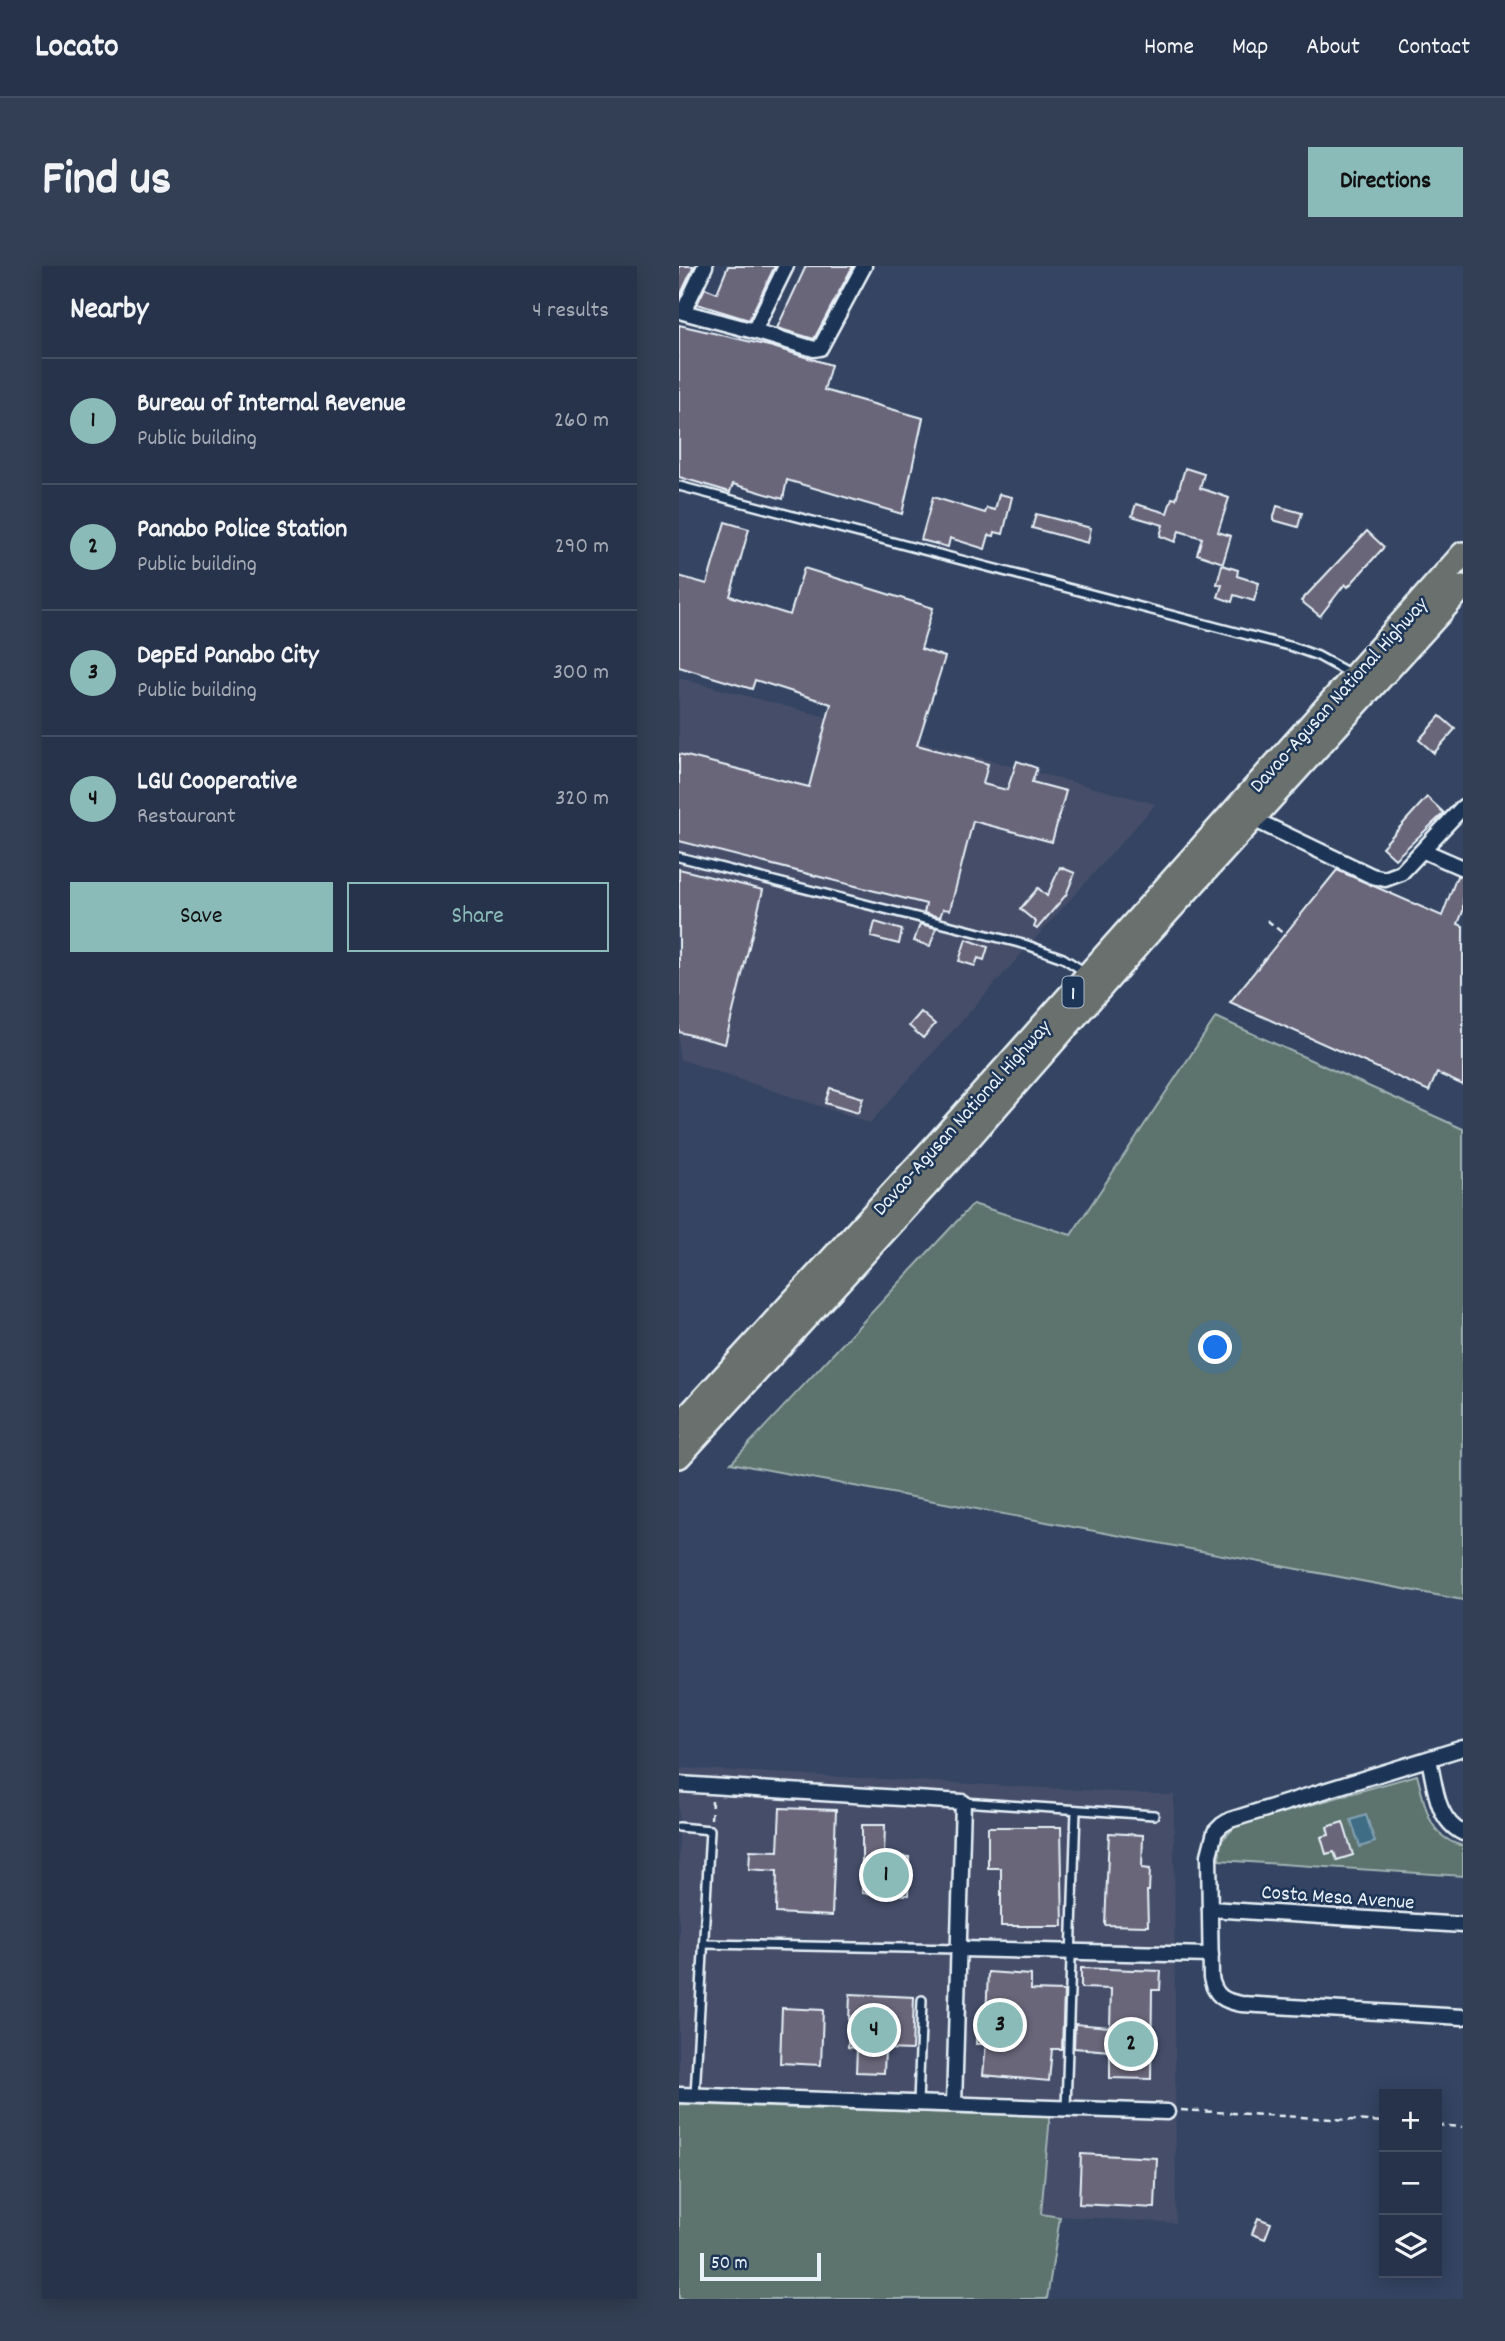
<!DOCTYPE html>
<meta charset="utf-8">
<style>
:root{--surface:#27334a;--page:#333f54;--text:#f1f3f6;--muted:#a4aab5;--line:#434e62;--accent:#8bbbb9}
body{margin:0;font-family:Dekko,sans-serif;background:var(--page);color:var(--text)}
.controls{position:absolute;right:21px;bottom:21px;display:grid;overflow:hidden;border-radius:0px;box-shadow:0 4px 18px #0003}
.controls button{width:63px;height:63px;display:grid;place-items:center;padding:0;border:0;border-bottom:2px solid var(--line);background:var(--surface);color:var(--text);font:35px sans-serif}
.scale{position:absolute;left:21px;bottom:18px;width:121px;box-sizing:border-box;padding-left:7px;border:4px solid #e8f1f8;border-top:0;font-size:19px;line-height:24px;white-space:nowrap;color:#e8f1f8;-webkit-text-stroke:5px #1d3557;paint-order:stroke}
.you{position:absolute;left:537px;top:1082px;width:24px;height:24px;margin:-18px;border:5px solid #fff;border-radius:50%;background:#1a73e8;box-shadow:0 0 0 10px #1a73e833}
.badge{display:grid;place-items:center;width:46px;height:46px;border-radius:50%;background:var(--accent);color:#111;font-size:23px;font-weight:700}
.pin{position:absolute;translate:-50% -50%;border:4px solid #fff;box-shadow:0 2px 7px #0006}
.list{margin:0;padding:0;list-style:none}
h2{display:flex;justify-content:space-between;align-items:center;height:91px;margin:0;padding:0 28px;font-size:30px}
h2 small{font-size:23px;font-weight:400;color:var(--muted)}
.list li{display:grid;grid-template-columns:46px 1fr auto;gap:21px;align-items:center;box-sizing:border-box;height:126px;padding:0 28px;border-top:2px solid var(--line)}
.list b{display:block;font-size:26px;white-space:nowrap}
.list p{margin:0;font-size:23px;white-space:nowrap;color:var(--muted)}
.list em{font-size:23px;font-style:normal;color:var(--muted)}
.actions{display:flex;gap:14px;padding:21px 28px}
.actions a{flex:1;padding:16px 0;border:2px solid var(--accent);border-radius:0px;text-align:center;font-size:24px;color:var(--accent)}
.actions .main{background:var(--accent);color:#111}
.icon{flex:none;width:38px;height:38px;fill:none;stroke:currentColor;stroke-width:2;stroke-linecap:round;stroke-linejoin:round}
.map{position:relative;flex:none;width:784px;height:2033px;overflow:hidden;border-radius:0px}
header{display:flex;align-items:center;gap:42px;box-sizing:border-box;height:98px;padding:0 35px;background:var(--surface);border-bottom:2px solid var(--line)}
header strong{font-size:33px}
nav{display:flex;gap:38px;margin-inline-start:auto;font-size:24px}
.intro{display:flex;align-items:center;justify-content:space-between;box-sizing:border-box;height:168px;padding:0 42px}
h1{margin:0;font-size:49px}
.button{padding:18px 32px;border-radius:0px;background:var(--accent);color:#111;font-size:24px;font-weight:700}
main{display:flex;gap:42px;padding:0 42px}
aside{flex:1;background:var(--surface);border-radius:0px;box-shadow:0 4px 18px #0003}
.map>svg:first-child{display:block}
.built{fill:#444e69}
.green{fill:#5c736e;stroke:#a2b2b3;stroke-width:2}
.water{fill:#416d86;stroke:#84a2b4;stroke-width:2}
.building{fill:#6b667a;stroke:#e8f1f8;stroke-width:2}
.lines{fill:none;stroke-linecap:round;stroke-linejoin:round}
.service-casing{stroke:#e8f1f8;stroke-width:12}
.minor-casing{stroke:#e8f1f8;stroke-width:19}
.trunk-casing{stroke:#e8f1f8;stroke-width:28}
.path{stroke:#e8f1f8;stroke-width:2.5;stroke-dasharray:7 5;stroke-linecap:butt}
.service{stroke:#1d3557;stroke-width:7}
.minor{stroke:#1d3557;stroke-width:14}
.trunk{stroke:#6b706d;stroke-width:23}
.labels{text-anchor:middle;stroke-width:5;stroke-linejoin:round;paint-order:stroke}
.shield{fill:#1d3557;stroke:#abb9c8;stroke-width:2}
.shield-label{font-size:19px;font-weight:bold;fill:#e8f1f8}
.street-label{font-size:21px;fill:#e8f1f8;stroke:#1d3557}
</style>
<header>
<strong>Locato</strong>
<nav><a>Home</a><a>Map</a><a>About</a><a>Contact</a></nav>
</header>
<div class="intro"><h1>Find us</h1><a class="button">Directions</a></div>
<main>
<aside>
<h2>Nearby<small>4 results</small></h2>
<ul class="list">
<li><span class="badge">1</span><div><b>Bureau of Internal Revenue</b><p>Public building</p></div><em>260 m</em></li>
<li><span class="badge">2</span><div><b>Panabo Police Station</b><p>Public building</p></div><em>290 m</em></li>
<li><span class="badge">3</span><div><b>DepEd Panabo City</b><p>Public building</p></div><em>300 m</em></li>
<li><span class="badge">4</span><div><b>LGU Cooperative</b><p>Restaurant</p></div><em>320 m</em></li>
</ul>
<div class="actions"><a class="main">Save</a><a>Share</a></div>
</aside>
<div class="map">
<svg width="784" height="2033" viewBox="0 0 784 2033">
<rect width="100%" height="100%" fill="#344462"/>
<filter id="ink" filterUnits="userSpaceOnUse"><feTurbulence type="fractalNoise" baseFrequency=".0143" numOctaves="2"/><feDisplacementMap in="SourceGraphic" scale="14" xChannelSelector="R" yChannelSelector="G"/><feConvolveMatrix kernelMatrix="1 2 1 2 8 2 1 2 1" color-interpolation-filters="sRGB"/></filter>
<g filter="url(#ink)">
<!-- built -->
<g class="built">
<path d="M0 412 477 538 191 857 0 793Z"/>
<path d="M0 1502 495 1529 497 1957 362 1949 371 1850 0 1838Z"/>
</g>
<!-- green -->
<g class="green">
<path d="M537 751 784 863V1334L52 1197 294 938 392 969Z"/>
<path d="M738 1509C747 1540 748 1571 784 1580V1610L540 1594 542 1575 557 1560Z"/>
<path d="M0 1838 371 1850 362 1948 381 1951 368 2033H0Z"/>
</g>
<!-- water -->
<path class="water" d="M687 1549 696 1576 681 1581 672 1554Z"/>
<!-- building -->
<g class="building">
<path d="M0 0H15L0 32Z"/>
<path d="M49 0H96L70 54 18 38 26 22 38 27Z"/>
<path d="M127 0H174L135 73 98 62Z"/>
<path d="M0 59 94 81 152 99 145 124 244 152 223 248 108 214 104 233 54 218 51 226 0 211Z"/>
<path d="M506 202 525 208 521 222 550 232 539 266 552 270 544 297 518 288 523 272 500 265 496 276 481 270 484 259 453 250 457 238 488 247 493 232 497 233Z"/>
<path d="M320 228 333 231 324 268 316 266 315 270 310 269 306 283 271 272 269 281 242 274 254 231 306 247 308 242 316 244Z"/>
<path d="M598 240 623 247 619 261 594 254Z"/>
<path d="M357 248 412 262 409 277 353 262Z"/>
<path d="M46 256 70 263 51 330 111 349 125 302 254 342 242 383 266 391 238 479 309 498 304 518 328 524 338 495 358 502 353 516 387 525 373 576 294 555 271 644 264 643 261 651 245 647 247 638 0 575V488L130 521 152 438 76 414 73 423 0 401V310L28 318Z"/>
<path d="M688 265 705 281 669 321 666 318 641 350 622 335Z"/>
<path d="M543 299 559 304 558 310 580 317 575 335 555 329 553 336 539 331 543 319 538 318Z"/>
<path d="M761 450 776 463 755 487 740 474Z"/>
<path d="M748 531 765 547 716 593 703 581Z"/>
<path d="M381 601 396 607 387 629 358 663 355 661 357 656 341 643 359 622 368 630Z"/>
<path d="M0 603 84 624 46 778 0 766Z"/>
<path d="M658 604 763 650 778 610 784 611V645L779 658 784 660V819L758 807 750 825 551 736Z"/>
<path d="M196 656 223 664 220 678 192 671Z"/>
<path d="M241 658 257 662 251 680 235 675Z"/>
<path d="M287 673 309 681 305 694 299 692 296 700 280 695Z"/>
<path d="M242 746 256 758 244 772 230 760Z"/>
<path d="M151 822 184 832 179 847 146 837Z"/>
<path d="M101 1542 157 1544 153 1650 97 1647 98 1605 70 1603 71 1584 99 1585Z"/>
<path d="M664 1556 674 1589 658 1594 655 1586 647 1588 642 1571 650 1569 648 1561Z"/>
<path d="M183 1559H206L205 1590 230 1591 229 1629 183 1627Z"/>
<path d="M309 1561H382L384 1660H322V1602H309Z"/>
<path d="M430 1567 464 1569 463 1602 471 1603 470 1625H468L469 1660 426 1659Z"/>
<path d="M402 1702 482 1705 481 1724H473L472 1813 431 1812V1785L395 1782 396 1758 431 1761 432 1723 402 1722Z"/>
<path d="M309 1706 352 1709V1724L385 1725 383 1783H373L370 1815 304 1809 307 1778H297L298 1751 307 1752Z"/>
<path d="M171 1728 235 1731 233 1784 206 1783 205 1807 177 1806 178 1782 169 1781Z"/>
<path d="M103 1742 144 1744 142 1799 101 1797Z"/>
<path d="M402 1888 478 1892 476 1942 400 1938Z"/>
<path d="M579 1952 592 1957 586 1973 573 1968Z"/>
</g>
<g class="lines">
<!-- service casing -->
<g class="service-casing">
<g id="service">
<path d="M0 220 614 381 639 390 672 408"/>
<path d="M0 591 348 679 384 692 406 706"/>
<path d="M284 1536 475 1549"/>
<path d="M0 1561 31 1564 16 1829"/>
<path d="M25 1678 279 1683"/>
<path d="M239 1837 243 1734"/>
<path d="M387 1842 397 1544"/>
</g>
</g>
<!-- minor casing -->
<g class="minor-casing">
<g id="minor">
<path d="M26 0 4 46 75 65 107 0"/>
<path d="M75 65 135 83 141 82 185 0"/>
<path d="M574 553 693 610 706 613 722 607 784 541"/>
<path d="M745 585 784 602"/>
<path d="M784 1482 551 1554 543 1559 536 1566 530 1589 532 1712C536 1730 545 1735 562 1738L784 1751"/>
<path d="M750 1493C756 1519 757 1554 784 1567"/>
<path d="M0 1518 284 1536 275 1838"/>
<path d="M531 1643 784 1659"/>
<path d="M281 1683 532 1689"/>
<path d="M0 1829 488 1846"/>
</g>
</g>
<!-- trunk casing -->
<g class="trunk-casing">
<g id="trunk">
<path d="M0 1160 261 875 784 288"/>
<path d="M0 1190 275 889 465 672 784 321"/>
</g>
</g>
<!-- path -->
<g class="path">
<path d="M588 654 606 669"/>
<path d="M32 1553 33 1535"/>
<path d="M502 1844 705 1856"/>
<path d="M758 1859 784 1861"/>
</g>
<!-- service -->
<use href="#service" class="service"/>
<!-- minor -->
<use href="#minor" class="minor"/>
<!-- trunk -->
<use href="#trunk" class="trunk"/>
</g>
</g>
<g class="labels">
<!-- shield labels -->
<rect class="shield" x="383.5" y="710.5" width="21" height="31" rx="5"/>
<g class="shield-label">
<text x="394" y="733">1</text>
</g>
<!-- street labels -->
<g class="street-label">
<text transform="translate(659 428) rotate(-48)" y="7">Davao-Agusan National Highway</text>
<text transform="translate(282 851) rotate(-48)" y="7">Davao-Agusan National Highway</text>
<text transform="translate(659 1630) rotate(4)" y="7">Costa Mesa Avenue</text>
</g>
</g>
</svg>
<div class="controls">
<button>+</button>
<button>−</button>
<button><svg class="icon" aria-label="layers" viewBox="0 0 24 24"><path d="M12 4l9 5-9 5-9-5zM3 14l9 5 9-5"/></svg></button>
</div>
<div class="scale">50 m</div>
<div class="you"></div>
<div class="pin badge" style="left:207px;top:1609px">1</div>
<div class="pin badge" style="left:452px;top:1778px">2</div>
<div class="pin badge" style="left:321px;top:1759px">3</div>
<div class="pin badge" style="left:195px;top:1764px">4</div>
</div>
</main>
